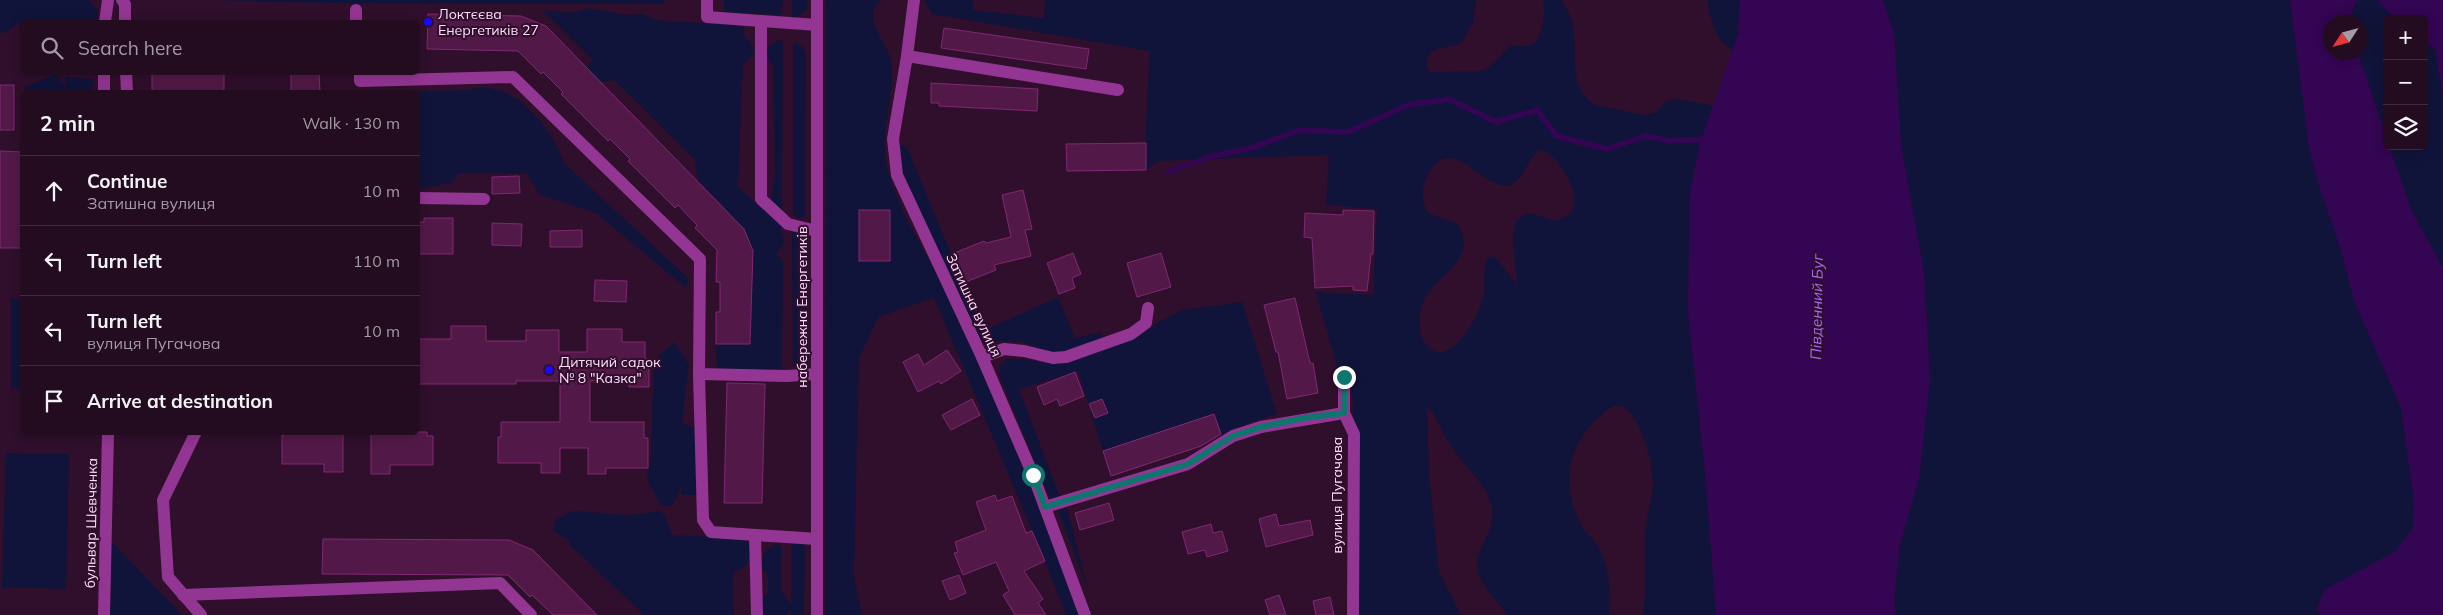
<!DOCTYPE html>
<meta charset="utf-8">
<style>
:root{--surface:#230b20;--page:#2f192d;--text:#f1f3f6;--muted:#a39ba5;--line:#402b3e}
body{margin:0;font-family:Mulish,sans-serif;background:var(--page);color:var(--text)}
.controls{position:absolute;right:15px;top:15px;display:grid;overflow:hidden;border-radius:8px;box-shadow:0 2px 12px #0003}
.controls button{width:45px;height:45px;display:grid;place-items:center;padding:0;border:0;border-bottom:1px solid var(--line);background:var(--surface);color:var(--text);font:25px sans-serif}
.compass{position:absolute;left:2323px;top:15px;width:45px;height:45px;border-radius:50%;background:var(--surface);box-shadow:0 2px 12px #0003;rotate:234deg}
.stop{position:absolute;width:15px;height:15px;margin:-11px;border:4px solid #0f766e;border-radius:50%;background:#fff}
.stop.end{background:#0f766e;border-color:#fff;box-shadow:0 1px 5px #0008}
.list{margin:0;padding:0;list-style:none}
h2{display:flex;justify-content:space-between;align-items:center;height:65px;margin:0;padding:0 20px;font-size:21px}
h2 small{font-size:16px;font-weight:400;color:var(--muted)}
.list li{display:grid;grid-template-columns:32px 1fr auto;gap:15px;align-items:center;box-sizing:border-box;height:70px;padding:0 20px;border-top:1px solid var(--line)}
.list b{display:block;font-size:19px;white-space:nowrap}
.list p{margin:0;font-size:16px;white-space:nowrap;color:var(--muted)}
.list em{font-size:16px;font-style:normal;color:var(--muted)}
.icon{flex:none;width:28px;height:28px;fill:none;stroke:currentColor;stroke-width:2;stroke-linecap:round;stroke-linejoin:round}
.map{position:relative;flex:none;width:2443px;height:615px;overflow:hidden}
.search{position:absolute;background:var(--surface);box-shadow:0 2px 12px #0003;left:20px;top:20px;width:400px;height:55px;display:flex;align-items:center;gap:12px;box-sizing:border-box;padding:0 18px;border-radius:8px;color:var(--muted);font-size:19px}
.panel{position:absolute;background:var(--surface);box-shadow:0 2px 12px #0003;left:20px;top:90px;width:400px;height:345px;border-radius:8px}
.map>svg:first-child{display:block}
.green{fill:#11143a;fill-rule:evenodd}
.water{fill:#330552}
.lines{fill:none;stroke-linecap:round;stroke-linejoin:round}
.stream{stroke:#330552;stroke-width:5.5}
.building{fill:#521948;stroke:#802872}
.minor{stroke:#933593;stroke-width:12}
.route{stroke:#0f766e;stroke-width:6}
.poi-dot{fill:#1809ff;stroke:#2f0f2b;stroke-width:2}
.labels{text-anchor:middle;stroke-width:4;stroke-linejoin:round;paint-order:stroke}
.poi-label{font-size:14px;fill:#ffddfc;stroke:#2f0f2b;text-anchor:start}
.street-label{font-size:14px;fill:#ffddfc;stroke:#2f0f2b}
.water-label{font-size:15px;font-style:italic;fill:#aa6bff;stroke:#2f0f2b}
</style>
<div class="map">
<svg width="2443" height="615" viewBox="0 0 2443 615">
<rect width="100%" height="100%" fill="#2f0f2b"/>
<!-- green -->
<g class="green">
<path d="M0 0H89L98 10V22H22V33L18 22 7 32 0 33Z"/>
<path d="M213 0H665L664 4 329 3Z"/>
<path d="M724 0H783L781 15 724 12Z"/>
<path d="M792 0H808L806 11 792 20Z"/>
<path d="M826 0H882C859 14 886 42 890 57 898 91 878 132 887 167 902 223 938 272 965 322 1013 415 1042 518 1080 615H1066L1045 561 934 298 878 317 859 358 854 577 862 615H825Z"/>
<path d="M924 0H973V10L1044 18 1045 0H1476L1473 23 1462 42C1447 52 1423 42 1427 69L1431 72 1481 71 1491 66 1510 45C1534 49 1540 44 1543 19 1544 12 1545 7 1542 0H1561C1566 8 1571 15 1573 25 1578 52 1567 88 1595 105L1645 115 1657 112 1666 101 1677 99 1710 105 1713 107 1701 140 1690 191 1688 311 1706 482 1716 615H1643C1647 588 1644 562 1645 535 1646 518 1652 501 1653 483 1654 464 1635 387 1607 410 1570 440 1559 478 1579 521 1585 533 1596 540 1601 552 1609 570 1612 596 1609 615H1507C1498 602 1483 588 1479 574 1471 551 1497 532 1492 508 1488 487 1471 473 1459 457 1448 443 1440 426 1432 411L1427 407 1429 473 1439 572 1461 615H1357L1356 457 1352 389 1342 385 1316 292 1373 295 1377 209 1326 205 1329 155 1158 161 1146 170V122L1150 51 932 14ZM1540 150C1558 152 1587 200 1568 215 1550 230 1532 203 1518 219 1508 231 1517 268 1517 284L1496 258 1490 256C1481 265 1486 281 1484 292 1480 313 1470 331 1455 345 1449 350 1441 355 1434 351 1427 347 1420 338 1420 329 1419 319 1420 309 1424 300 1437 274 1480 260 1457 223L1428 213C1424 205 1422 198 1423 190 1423 182 1428 175 1432 168 1456 137 1482 188 1508 186 1526 179 1525 160 1540 150Z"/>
<path d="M1707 0H1740L1738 34 1733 50C1714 41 1711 19 1707 0Z"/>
<path d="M1883 0H2290L2309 147 2321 192 2341 249 2354 300 2401 408 2414 502 2413 528 2396 551 2375 563 2317 608 2320 615H1896L1894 603 1899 549 1919 478 1930 380 1924 272 1901 146 1894 34Z"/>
<path d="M2358 0H2378L2395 19H2387V140L2358 53 2360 52V22H2352C2352 14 2352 6 2358 0Z"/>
<path d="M590 8 625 15 642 14 658 20 695 23 733 21 735 26 744 27 743 35 754 47 753 54 743 65 738 187 782 227V236L785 242 776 254 783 261 782 369 717 370 716 344 741 298 752 285 753 251 747 234 698 183 695 160 614 80C599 84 593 81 585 69L593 60 542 10 572 13Z"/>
<path d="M778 40 783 41 782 213 776 210 771 197 775 176 773 66 767 58 765 49Z"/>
<path d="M793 43H797L803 47 806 55 805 216 800 219 793 215Z"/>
<path d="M2424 45 2435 46 2443 96V268L2412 212 2389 146H2424Z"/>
<path d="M56 74 65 86 66 77 93 79 92 88 95 92H26L24 87Z"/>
<path d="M484 87C491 89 500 90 507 93 528 102 559 140 563 162L689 279 686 288 596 213 540 195 527 174 460 173 451 183 418 189V175L420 174 418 173V92H374L468 90Z"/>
<path d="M906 145 983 331 1058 297 1075 338 1101 332 1102 340 1060 353H1049L1023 342 980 340 910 192 901 167 900 146Z"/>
<path d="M792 232H798L805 239 806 359 793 367Z"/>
<path d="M11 297 22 302V389L11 388Z"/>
<path d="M1242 302 1277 414C1257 420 1238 425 1223 439L1214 414 1103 451 1078 371 1019 389 1061 500 1052 499 1049 496 999 375 1000 366 1006 359H1025L1048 364 1140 336 1157 323 1182 310Z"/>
<path d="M674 342 689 365 682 423 699 429 698 495H681V487L672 506H661L647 480 651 454 654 360Z"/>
<path d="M6 453 69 454 66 589 2 587Z"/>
<path d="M1067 508 1088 590 1058 511Z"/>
<path d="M574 511 628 515 658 511 665 515 672 535 745 538 750 546 749 563 733 573 734 615H644L570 545V541L553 531 554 522 565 514Z"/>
<path d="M801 541 805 545 804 615H791V610L786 615H759L762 598 768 593V577L761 566 764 553 775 544 781 546V590L791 604V545Z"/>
<path d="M112 542 182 615H110Z"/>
</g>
<!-- water -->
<g class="water">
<path d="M1740 0H1883L1894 34 1901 146 1924 272 1930 380 1919 478 1899 549 1894 603 1896 615H1716L1706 482 1688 311 1690 191 1701 140 1738 34Z"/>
<path d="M2290 0H2358C2352 6 2352 14 2352 22H2330V52L2358 53 2387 140V146H2389L2412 212 2443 268V615H2320L2317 608 2324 590 2396 551 2413 528 2414 502 2401 408 2354 300 2341 249 2321 192 2309 147Z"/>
<path d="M2378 0H2443V96L2435 47 2424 45V19H2395Z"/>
</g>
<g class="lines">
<!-- stream -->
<path class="stream" d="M1168 172 1210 157 1251 148 1300 130 1348 132 1408 105 1449 99 1496 122 1537 110 1557 136 1607 149 1646 136 1671 141 1709 139"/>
</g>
<!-- building -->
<g class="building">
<path d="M428 14 521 16 546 26 744 229 753 251 750 344H716V312H720V282H716L717 250 695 228 697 225 678 205 675 208 628 161 630 159 610 139 608 141 561 94 563 92 543 72 541 74 518 51 427 49Z"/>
<path d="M944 28 1089 49 1086 69 941 48Z"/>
<rect x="152" y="72" width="72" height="20"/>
<path d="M291 72H319L320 92H291Z"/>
<path d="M931 83 1038 89 1037 111 939 106V103H931Z"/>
<rect x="0" y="85" width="14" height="45"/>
<path d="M1146 143V170L1067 171 1066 144Z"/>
<path d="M0 151 22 152V248H0Z"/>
<path d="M519 176 520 193 492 194V177Z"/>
<path d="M1023 190 1032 229 1025 230 1031 256 994 265 996 270 963 283 952 254 984 241 986 243 1011 237 1002 195Z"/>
<rect x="859" y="210" width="31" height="51"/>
<path d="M1343 210 1374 211 1373 254H1371L1367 291 1353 290V286L1315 288 1312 238 1304 237 1305 213 1343 215Z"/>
<path d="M424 218H453V254H418V222H424Z"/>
<path d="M492 223 522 224 521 246 492 245Z"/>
<path d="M582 230V247H550V231Z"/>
<path d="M1073 253 1081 274 1072 278 1075 288 1059 294 1047 263Z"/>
<path d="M1161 253 1171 287 1137 297 1127 263Z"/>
<path d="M595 280 627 281 626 302 594 301Z"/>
<path d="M1295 298 1310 363H1313L1318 393 1287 399 1278 352H1276L1264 305Z"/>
<path d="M451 326H486V341H526V330H559V352H587V329H622V342H645V359H649V387H629V381H590V422H644V438H648V468H606V474H588V448H560V473H541V463H498V437H501V422H560V381H516V384H418V339H451Z"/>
<path d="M947 350 961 371 941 384 939 381 918 392 903 362 918 354 924 365Z"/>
<path d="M1075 372 1084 396 1060 406 1057 399 1044 405 1037 387Z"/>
<path d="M727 383 765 384 762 503H724Z"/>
<path d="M972 399 980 415 951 430 942 415Z"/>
<path d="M1102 399 1108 413 1095 418 1089 404Z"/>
<path d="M1214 414 1221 434 1201 446 1111 476 1103 451Z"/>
<path d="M285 432H343V472H324V464H282V435H285Z"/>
<path d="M371 432H427V436H433V465H390V474H371Z"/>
<path d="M995 495 997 501 1012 496 1026 533 1032 531 1045 561 1024 571 1043 599 1038 603 1046 615H1015L1003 595 1009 591 996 562 963 575 954 553 958 552 955 542 986 530 976 502Z"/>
<path d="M1109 503 1114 520 1080 530 1075 513Z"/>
<path d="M1276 514 1279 526 1310 520 1313 535 1266 547 1259 519Z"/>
<path d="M1211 524 1213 533 1222 531 1228 551 1207 557 1205 550 1188 554 1182 532Z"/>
<path d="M323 539 509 540 533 550 597 615H553L532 595 530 597 508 575 322 574Z"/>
<path d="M959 575 966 593 950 600 942 581Z"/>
<path d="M1279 595 1286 615H1270L1265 600Z"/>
<path d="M1330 597 1334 615H1316L1313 601Z"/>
</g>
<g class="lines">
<!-- minor -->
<g class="minor">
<path d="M122 0 125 4V22"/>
<path d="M707 0V17L817 25"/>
<path d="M914 0 907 56 893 139 897 175 982 357 1033 475 1085 615"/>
<path d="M356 10V22"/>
<path d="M761 21V199L788 224 817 231"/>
<path d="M105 22 108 0"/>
<path d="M907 56 1118 90"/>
<path d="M104 72V92"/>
<path d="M126 72 127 92"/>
<path d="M360 72V81L513 77 700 259 699 374 787 376 816 374"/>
<path d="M418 198 484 199"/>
<path d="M982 357 1004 349 1024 351 1053 358 1066 357 1131 334 1146 323 1148 308"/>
<path d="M699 374 703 520 711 532 817 539"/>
<path d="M1344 377V413L1354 434 1353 615"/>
<path d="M196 432 163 500 168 577 201 615"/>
<path d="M1045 507 1188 464 1233 436 1261 427 1344 413"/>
<path d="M755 535 757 615"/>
<path d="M183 595 500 583 531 615"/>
<path d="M104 615 108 432"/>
<path d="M817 615V0"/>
</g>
</g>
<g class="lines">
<!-- route -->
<path class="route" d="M1033 475 1045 507 1188 464 1233 436 1261 427 1304 418 1344 413V377"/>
</g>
<!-- markers -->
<g class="poi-dot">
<circle cx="428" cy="22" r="5"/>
<circle cx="549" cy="370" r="5"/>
</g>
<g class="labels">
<!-- poi labels -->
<g class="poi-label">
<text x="438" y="19">Локтєєва<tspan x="438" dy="16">Енергетиків 27</tspan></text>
<text x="559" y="367">Дитячий садок<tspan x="559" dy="16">№ 8 "Казка"</tspan></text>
</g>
<!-- street labels -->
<g class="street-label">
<text transform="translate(974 305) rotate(65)" y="5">Затишна вулиця</text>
<text transform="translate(802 307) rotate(-90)" y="5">набережна Енергетиків</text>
<text transform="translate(1337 495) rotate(-90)" y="5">вулиця Пугачова</text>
<text transform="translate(91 523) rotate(-89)" y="5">бульвар Шевченка</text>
</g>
<!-- water labels -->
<g class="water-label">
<text transform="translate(1817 307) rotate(-89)" y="5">Південний Буг</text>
</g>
</g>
</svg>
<div class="controls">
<button>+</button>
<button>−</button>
<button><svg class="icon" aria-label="layers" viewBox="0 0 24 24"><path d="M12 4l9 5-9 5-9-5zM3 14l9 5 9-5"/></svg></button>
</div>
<svg class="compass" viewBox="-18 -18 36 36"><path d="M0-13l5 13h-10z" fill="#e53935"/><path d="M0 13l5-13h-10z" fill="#a39ba5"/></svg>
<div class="stop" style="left:1033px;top:475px"></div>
<div class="stop end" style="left:1344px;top:377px"></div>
<div class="search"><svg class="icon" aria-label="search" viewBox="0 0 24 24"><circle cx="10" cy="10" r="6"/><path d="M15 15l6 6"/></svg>Search here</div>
<section class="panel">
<h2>2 min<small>Walk · 130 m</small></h2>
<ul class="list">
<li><svg class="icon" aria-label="ahead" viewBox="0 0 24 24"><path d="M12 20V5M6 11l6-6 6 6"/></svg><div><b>Continue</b><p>Затишна вулиця</p></div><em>10 m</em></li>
<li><svg class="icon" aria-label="left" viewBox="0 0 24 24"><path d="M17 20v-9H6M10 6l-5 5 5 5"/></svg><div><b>Turn left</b></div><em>110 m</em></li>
<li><svg class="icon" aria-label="left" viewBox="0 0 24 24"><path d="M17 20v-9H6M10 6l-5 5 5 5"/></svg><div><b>Turn left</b><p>вулиця Пугачова</p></div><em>10 m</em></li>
<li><svg class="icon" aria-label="arrive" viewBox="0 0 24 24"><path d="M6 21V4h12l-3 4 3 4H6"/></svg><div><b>Arrive at destination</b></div></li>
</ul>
</section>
</div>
